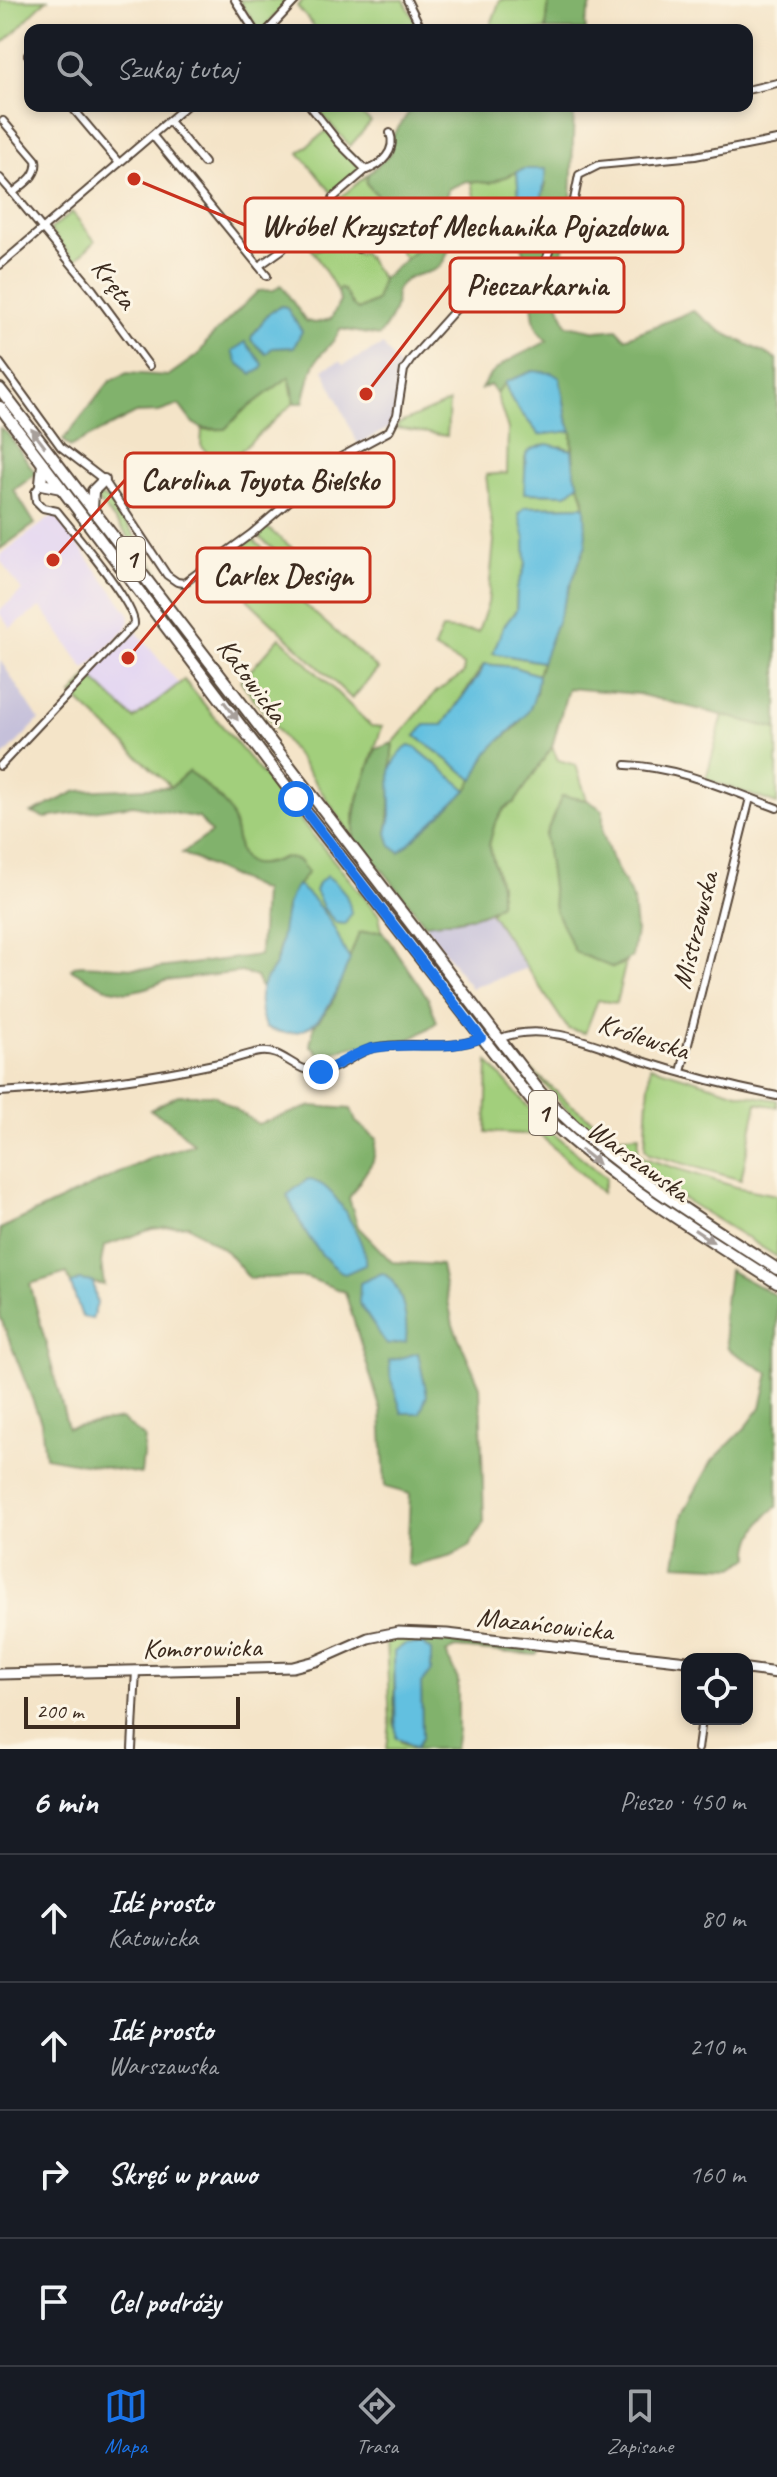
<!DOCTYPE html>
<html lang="pl">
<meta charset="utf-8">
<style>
:root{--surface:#171b24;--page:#242831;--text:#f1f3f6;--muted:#9ea1a6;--line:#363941;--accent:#1a73e8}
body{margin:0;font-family:Caveat,sans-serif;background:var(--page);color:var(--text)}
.controls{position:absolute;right:24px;bottom:24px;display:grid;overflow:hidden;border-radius:16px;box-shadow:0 4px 12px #0003}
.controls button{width:72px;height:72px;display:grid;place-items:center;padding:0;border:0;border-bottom:2px solid var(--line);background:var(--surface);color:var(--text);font:40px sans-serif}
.scale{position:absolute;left:24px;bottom:20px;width:216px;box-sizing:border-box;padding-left:8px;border:4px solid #3b2a1e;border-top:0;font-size:22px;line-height:28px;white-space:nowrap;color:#3b2a1e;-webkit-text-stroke:6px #fcf5e5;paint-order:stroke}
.stop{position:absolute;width:24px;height:24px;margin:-18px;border:6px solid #1a73e8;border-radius:50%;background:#fff}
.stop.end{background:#1a73e8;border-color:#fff;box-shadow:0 2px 8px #0008}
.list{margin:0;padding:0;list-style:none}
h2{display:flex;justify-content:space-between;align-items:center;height:104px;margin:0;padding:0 32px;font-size:34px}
h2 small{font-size:26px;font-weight:400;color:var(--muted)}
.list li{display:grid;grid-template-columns:52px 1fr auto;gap:24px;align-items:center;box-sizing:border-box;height:128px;padding:0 32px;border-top:2px solid var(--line)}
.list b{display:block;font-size:30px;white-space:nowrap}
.list p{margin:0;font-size:26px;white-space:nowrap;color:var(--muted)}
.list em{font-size:26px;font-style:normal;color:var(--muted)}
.icon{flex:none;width:44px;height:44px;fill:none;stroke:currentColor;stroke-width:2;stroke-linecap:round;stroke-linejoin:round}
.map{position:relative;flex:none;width:777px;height:1749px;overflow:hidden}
.search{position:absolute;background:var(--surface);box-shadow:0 4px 12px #0003;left:24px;right:24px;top:24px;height:88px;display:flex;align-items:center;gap:20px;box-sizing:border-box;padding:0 28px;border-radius:16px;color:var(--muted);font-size:30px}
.sheet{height:616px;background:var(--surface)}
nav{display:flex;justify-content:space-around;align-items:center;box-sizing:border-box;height:112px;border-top:2px solid var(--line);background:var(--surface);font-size:22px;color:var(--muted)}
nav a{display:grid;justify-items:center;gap:4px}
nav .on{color:var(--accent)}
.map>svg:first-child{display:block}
.built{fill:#e2d4f3}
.industrial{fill:#c5c0da}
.green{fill:#a2cf7c;stroke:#6e7c4d;stroke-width:2}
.forest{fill:#81b26c;stroke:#5e6e45;stroke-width:2;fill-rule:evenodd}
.water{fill:#62c0e0;stroke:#4e757f;stroke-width:2}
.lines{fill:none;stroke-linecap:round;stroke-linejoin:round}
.street-casing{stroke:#574638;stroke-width:10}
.secondary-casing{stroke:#574638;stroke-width:13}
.primary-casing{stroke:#574638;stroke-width:14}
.street{stroke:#fff;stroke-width:6}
.secondary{stroke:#fff;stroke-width:9}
.primary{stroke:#fff;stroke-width:10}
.oneway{fill:#a79f9a}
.route{stroke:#1a73e8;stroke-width:10}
.labels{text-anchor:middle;stroke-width:6;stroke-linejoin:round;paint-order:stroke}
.shield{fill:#fcf5e5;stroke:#75675a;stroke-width:2}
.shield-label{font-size:26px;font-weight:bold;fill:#3b2a1e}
.street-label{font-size:28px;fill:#3b2a1e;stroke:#fcf5e5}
.leader{fill:none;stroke:#c8321e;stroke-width:3}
.callout-dot{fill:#c8321e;stroke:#fcf5e5;stroke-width:3}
.callout{fill:#fcf5e5;stroke:#c8321e;stroke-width:3}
.callout-label{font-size:30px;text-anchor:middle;font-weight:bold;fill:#3b2a1e}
</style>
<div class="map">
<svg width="777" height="1749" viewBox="0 0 777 1749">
<rect width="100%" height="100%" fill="#fcf5e5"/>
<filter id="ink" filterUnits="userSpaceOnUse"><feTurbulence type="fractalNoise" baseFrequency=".0125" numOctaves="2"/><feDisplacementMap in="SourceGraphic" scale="16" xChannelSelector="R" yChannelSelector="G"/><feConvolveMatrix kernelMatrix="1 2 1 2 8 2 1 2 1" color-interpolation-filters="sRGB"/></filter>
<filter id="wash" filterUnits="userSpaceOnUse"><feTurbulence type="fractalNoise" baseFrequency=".006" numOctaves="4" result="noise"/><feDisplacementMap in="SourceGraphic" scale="32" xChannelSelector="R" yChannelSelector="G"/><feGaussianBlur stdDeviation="1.8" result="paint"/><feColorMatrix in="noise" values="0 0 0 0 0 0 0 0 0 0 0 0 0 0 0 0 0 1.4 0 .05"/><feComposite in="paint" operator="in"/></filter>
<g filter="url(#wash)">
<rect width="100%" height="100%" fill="#f4e4c8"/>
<!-- built -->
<g class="built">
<path d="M55 514 130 615 127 628 85 669 41 607 10 628 0 614V610L22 591 0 560V555Z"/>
<path d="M136 631 179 684 134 719 89 675Z"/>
</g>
<!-- industrial -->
<g class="industrial">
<path d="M383 345 401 370 394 414 391 427 358 444 323 369 340 361 343 365Z"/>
<path d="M0 660 39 720 0 760Z"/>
<path d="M490 912 527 968 471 988 425 924 467 918Z"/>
</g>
<!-- green -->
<g class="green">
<path d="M0 0H47C29 14 18 32 0 45Z"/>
<path d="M239 0H289L262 30H259Z"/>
<path d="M303 0H404L420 30H317L297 6Z"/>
<path d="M500 0H549L546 30H489Z"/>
<path d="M314 106H351L371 122 350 146Z"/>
<path d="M326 131 362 170 333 194 299 153Z"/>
<path d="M517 172 521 224 518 232 483 241 471 181 490 183Z"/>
<path d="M368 174 366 183C385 203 406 223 421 246L406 260 387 232 363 246 336 206 340 198Z"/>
<path d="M72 212 95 241 75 261 50 230Z"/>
<path d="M345 235 358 254 363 252 382 279 376 301 358 310 351 306 344 290 340 289 338 292 306 240 317 250Z"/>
<path d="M289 376 294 403 236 455 259 486 244 502 201 445 202 430 225 429 242 412Z"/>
<path d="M505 382C510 405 526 416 539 434L572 431V450L561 446 525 458V493L567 494 579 484 585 506 525 507 526 564 517 588 516 611 503 627 493 653 542 662 538 675 514 667 484 664 443 725 432 727 416 736 474 780 467 790 416 748 409 746 400 753 390 771 393 743 436 692 463 674 464 666 434 648 442 629 478 632 488 603 494 541 486 475 507 473 508 429 496 393Z"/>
<path d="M449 402 447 436 396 428 398 424Z"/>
<path d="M99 496 112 502 160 574 96 498Z"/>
<path d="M266 527 326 575 316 587 257 535Z"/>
<path d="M252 539 313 591 303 603 378 669 352 699 247 599 272 575 242 546Z"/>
<path d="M280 637 371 726 382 727 354 810V839L302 763 241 681Z"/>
<path d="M89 675 134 719 184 680 379 915 382 931 359 933 350 959C342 951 341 940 335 931 325 914 313 897 297 885L308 872 285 857C223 884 246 831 226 806 216 793 201 782 189 771L171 787 72 695Z"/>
<path d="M723 715 777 729V804L706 779Z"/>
<path d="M552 747 558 760 576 765 587 800 562 796 545 836 613 968 626 962 616 1003 598 1000 585 1033 568 1029 490 912 499 904 500 885 489 845 495 823 505 808 515 802Z"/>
<path d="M488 1062 549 1130 606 1178 602 1193 540 1135 486 1132Z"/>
<path d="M650 1066 741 1094 777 1100V1107L757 1103 741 1180 649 1154 645 1148Z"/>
<path d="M531 1069 569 1103 615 1137 639 1135 638 1152 644 1158 736 1187 777 1195V1257C716 1217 651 1183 595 1136 571 1116 551 1092 531 1069Z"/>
<path d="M396 1637 433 1638C419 1645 407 1642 394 1652V1723L401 1742 416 1749H387L390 1722 386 1641Z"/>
</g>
<!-- forest -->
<g class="forest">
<path d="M549 0H593L585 23 586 30H546Z"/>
<path d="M413 106H574L571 205 564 239 558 303 567 325 598 331 617 329 625 338 693 311 722 332 777 359V729L638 694 568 688 552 747 515 802 505 808 495 823 489 845 500 885V904C479 920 450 921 425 924L380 867 354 839C354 800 363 784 376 749L393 743C389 773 393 803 387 833L400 852 467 790 490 749 518 725 536 693 538 675 545 653 586 544 584 499 574 471 572 431 567 419 562 388 533 371 506 382 496 393 490 385 481 389C495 361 522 356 547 341 528 324 534 304 531 282 528 265 523 249 518 232H528L537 228 538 207 546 184 524 169 490 183 466 181 448 189 441 224 450 247C438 284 421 265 401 284 393 292 397 297 395 307 393 317 385 328 379 336L340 329C336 342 326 347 319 357 310 370 307 388 303 403H294L293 390 289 377 242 412 225 429C195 430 196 427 179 405L159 412 136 413 70 447 63 440 110 381 127 373 168 376 199 354 208 340 258 291 274 290 281 285 306 321 315 323 331 319 340 301 338 292 340 288C349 293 349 305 358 310L376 301 382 279 421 246C406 224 384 203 366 183L368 174 391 153 390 140ZM281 306 286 307 301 331 294 347 272 348 252 336 270 312Z"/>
<path d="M0 428 8 434 36 474 14 490 35 524 0 549Z"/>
<path d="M189 771C201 782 216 793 226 806 246 831 223 884 285 857L299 861 308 872 294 890 286 907 283 933 275 965 261 988 256 977 241 972 165 981 143 989 127 992 105 988 71 969 74 966 82 965 151 969 260 955 263 891 182 853 211 833 199 818 133 805 45 818 32 813 77 791 171 787Z"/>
<path d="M562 796 587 800 603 810V834L612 860 633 899 636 931 632 957 613 968 575 952 555 910 545 836Z"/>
<path d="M382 931 428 998 437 1022C402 1048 399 1043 359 1045 347 1046 334 1053 322 1057L310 1045 314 1026 331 1005 359 933Z"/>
<path d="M178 1095H214L258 1124 312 1106 351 1109 356 1122 377 1139 373 1161 349 1198 358 1227 392 1262 441 1265 453 1325 480 1386 484 1522 469 1547 452 1556 414 1566 407 1564 410 1494 385 1487 381 1411 345 1292 306 1277 249 1278 227 1252 188 1225 152 1229 104 1246 101 1263 104 1285 79 1280 71 1285 67 1273 30 1284 68 1428 121 1419 145 1438 141 1474 45 1457 41 1422 0 1316V1229L153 1157 194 1144 167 1119 150 1110Z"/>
<path d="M729 1270 777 1296V1507C762 1516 749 1539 750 1557L734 1567 675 1564 683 1513 712 1461 746 1427 761 1407 769 1373 728 1349 723 1319Z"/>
<path d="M433 1638 540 1650 536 1655 456 1648 446 1653 458 1680V1730L455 1749H416L422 1737 421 1684 431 1651 422 1644Z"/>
</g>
<!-- water -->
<g class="water">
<path d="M524 169H546C545 190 538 208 537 228L529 232H518L521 224 517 172Z"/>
<path d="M281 306 286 307 302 331 294 347 272 348 266 354 251 340 252 336 270 312Z"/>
<path d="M245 342 263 364 262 369 252 374 237 362 232 352Z"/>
<path d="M533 371 552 373 560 378 567 419 572 431 539 435C526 416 510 405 505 382Z"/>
<path d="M547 444 572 450 574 471 579 484 567 494 524 493 526 454 532 449Z"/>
<path d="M585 506 586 544 542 662 493 653 503 627 516 611 517 588 526 564 525 539 519 514 525 507Z"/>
<path d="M484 664 514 667 538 675C534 719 521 718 493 747 484 755 480 769 474 780L416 736 425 725H443L481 672Z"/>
<path d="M409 746 416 748 467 790 400 852 391 846 387 833 391 815 390 771 400 752Z"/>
<path d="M327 876C342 887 349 895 351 914L345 924 336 923 324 909 315 891 318 883Z"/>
<path d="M297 885C313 897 330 918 338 936 342 945 344 952 350 959 334 997 317 1051 265 1027 261 1016 258 1002 261 990 263 980 272 972 276 963 284 938 281 906 297 885Z"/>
<path d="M308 1179C314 1181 321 1183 325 1187 340 1199 368 1246 365 1265L345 1274C318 1259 299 1223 287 1195Z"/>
<path d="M382 1273C403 1283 408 1322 406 1342L387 1345 359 1303 360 1283Z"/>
<path d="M79 1280 93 1282 97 1304 92 1319 82 1317 71 1285Z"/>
<path d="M418 1353 427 1395 420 1413H402L391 1380 389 1361Z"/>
<path d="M405 1644H422L431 1651V1671L421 1684 422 1737 416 1748 396 1737 394 1652Z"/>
</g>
</g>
<g filter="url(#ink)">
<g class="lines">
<!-- street casing -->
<g class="street-casing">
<g id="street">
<path d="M235 0 254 30"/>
<path d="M407 0 422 30"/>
<path d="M268 30 296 0"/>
<path d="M28 55 30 57"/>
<path d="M747 90 777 83"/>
<path d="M71 106 119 163"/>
<path d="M310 106 339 143 366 170 333 198 334 207 358 249"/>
<path d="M3 121 36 160C39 176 23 184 13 193L93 290 149 366"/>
<path d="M169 121 204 163"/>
<path d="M153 136 267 276"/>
<path d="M366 170C381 166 397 150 390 133"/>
<path d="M0 178 13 193"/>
<path d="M256 211 282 244 283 249 259 266"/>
<path d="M0 265 186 106"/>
<path d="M0 363 61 447 104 480 167 575 177 582 184 583 251 534 341 457 389 431 397 415 404 370 412 358 456 309 478 297 540 279 560 218 574 200 579 175 599 165 695 156 777 140"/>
<path d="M626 765C679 767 728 790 777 808"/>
<path d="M0 766 134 624C136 604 72 530 57 511L43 508 36 501 35 492 41 484"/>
<path d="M499 1039C544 1019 603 1048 646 1062 689 1076 733 1087 777 1096"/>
<path d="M681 1072 750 798"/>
<path d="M0 1092C72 1088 148 1078 219 1063 233 1060 246 1054 260 1052 281 1049 292 1068 311 1071 333 1076 352 1053 373 1048 409 1040 449 1052 481 1038"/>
<path d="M132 1749 136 1670"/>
<path d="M698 1749 702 1719"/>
</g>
</g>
<!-- secondary casing -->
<g class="secondary-casing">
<g id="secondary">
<path d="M747 1669 777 1673"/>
<path d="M0 1674 293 1667 316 1661 368 1638 398 1632 447 1634 687 1661"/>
</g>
</g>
<!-- primary casing -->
<g class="primary-casing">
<g id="primary">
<path d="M0 389 540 1092C608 1165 694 1215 777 1269"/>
<path d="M0 407 296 799 538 1109C608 1179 694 1229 777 1283"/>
<path d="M43 464 41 484 61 488"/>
<path d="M92 509 93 491 104 480"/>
</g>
</g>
<!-- street -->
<use href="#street" class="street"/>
<!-- secondary -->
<use href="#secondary" class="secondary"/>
<!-- primary -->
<use href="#primary" class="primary"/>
</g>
<!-- one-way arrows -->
<defs><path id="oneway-solid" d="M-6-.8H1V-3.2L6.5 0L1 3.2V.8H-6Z" transform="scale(2)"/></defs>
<g class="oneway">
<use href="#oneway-solid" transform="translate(38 438) rotate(-127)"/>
<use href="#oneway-solid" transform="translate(231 711) rotate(53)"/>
<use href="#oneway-solid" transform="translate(590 1157) rotate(39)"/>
<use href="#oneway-solid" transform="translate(704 1236) rotate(33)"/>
</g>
</g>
<g class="lines" filter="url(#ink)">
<!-- route -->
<path class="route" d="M296 799 481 1038C449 1052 409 1041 373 1048 354 1052 340 1066 321 1072"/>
</g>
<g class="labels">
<!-- shield labels -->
<g class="shield">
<rect x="117" y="537" width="28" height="44" rx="6"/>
<rect x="529" y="1091" width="28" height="44" rx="6"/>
</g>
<g class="shield-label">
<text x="131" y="568">1</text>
<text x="543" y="1122">1</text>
</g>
<!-- street labels -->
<g class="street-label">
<text transform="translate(115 283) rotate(53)" y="10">Kręta</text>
<text transform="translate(253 680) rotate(53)" y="10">Katowicka</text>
<text transform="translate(694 930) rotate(-76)" y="10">Mistrzowska</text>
<text transform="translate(644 1036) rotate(18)" y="10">Królewska</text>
<text transform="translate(639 1160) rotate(36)" y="10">Warszawska</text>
<text transform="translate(545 1623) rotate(6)" y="10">Mazańcowicka</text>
<text transform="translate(202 1647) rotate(-1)" y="10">Komorowicka</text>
</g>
</g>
<!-- callouts -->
<path class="leader" d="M134 179L245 225M366 394L450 285M53 560L125 480M128 658L197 575"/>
<g class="callout-dot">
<circle cx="134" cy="179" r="8"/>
<circle cx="366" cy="394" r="8"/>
<circle cx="53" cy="560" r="8"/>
<circle cx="128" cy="658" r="8"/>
</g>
<g class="callout">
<rect x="245" y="198" width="438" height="54" rx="8"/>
<rect x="450" y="258" width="174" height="54" rx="8"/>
<rect x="125" y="453" width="269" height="54" rx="8"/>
<rect x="197" y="548" width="173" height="54" rx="8"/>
</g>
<g class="callout-label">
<text x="464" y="236">Wróbel Krzysztof Mechanika Pojazdowa</text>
<text x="537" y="295">Pieczarkarnia</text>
<text x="260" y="490">Carolina Toyota Bielsko</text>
<text x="283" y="585">Carlex Design</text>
</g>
</svg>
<div class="controls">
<button><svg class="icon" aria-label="locate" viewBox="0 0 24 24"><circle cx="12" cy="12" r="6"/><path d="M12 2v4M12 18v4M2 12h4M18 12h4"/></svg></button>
</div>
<div class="scale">200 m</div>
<div class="stop" style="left:296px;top:799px"></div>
<div class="stop end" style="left:321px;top:1072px"></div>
<div class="search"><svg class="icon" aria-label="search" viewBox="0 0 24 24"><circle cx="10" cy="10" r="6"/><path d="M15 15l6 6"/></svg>Szukaj tutaj</div>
</div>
<section class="sheet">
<h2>6 min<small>Pieszo · 450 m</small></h2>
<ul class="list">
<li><svg class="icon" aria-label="ahead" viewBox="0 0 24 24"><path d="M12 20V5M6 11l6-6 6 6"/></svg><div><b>Idź prosto</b><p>Katowicka</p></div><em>80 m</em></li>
<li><svg class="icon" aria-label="ahead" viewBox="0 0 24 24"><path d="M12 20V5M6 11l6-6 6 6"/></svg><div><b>Idź prosto</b><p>Warszawska</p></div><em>210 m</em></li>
<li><svg class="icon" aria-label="right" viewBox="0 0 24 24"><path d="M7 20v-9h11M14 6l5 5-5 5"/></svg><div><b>Skręć w prawo</b></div><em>160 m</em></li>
<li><svg class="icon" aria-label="arrive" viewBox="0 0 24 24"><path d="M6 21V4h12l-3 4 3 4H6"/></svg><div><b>Cel podróży</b></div></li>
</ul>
</section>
<nav>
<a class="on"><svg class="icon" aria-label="map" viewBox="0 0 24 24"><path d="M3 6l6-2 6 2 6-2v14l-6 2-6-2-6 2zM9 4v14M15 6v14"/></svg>Mapa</a>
<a><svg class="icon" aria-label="directions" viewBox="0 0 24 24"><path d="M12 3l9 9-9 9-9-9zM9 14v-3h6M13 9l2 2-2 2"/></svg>Trasa</a>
<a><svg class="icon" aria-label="saved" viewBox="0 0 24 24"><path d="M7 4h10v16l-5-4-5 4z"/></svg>Zapisane</a>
</nav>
